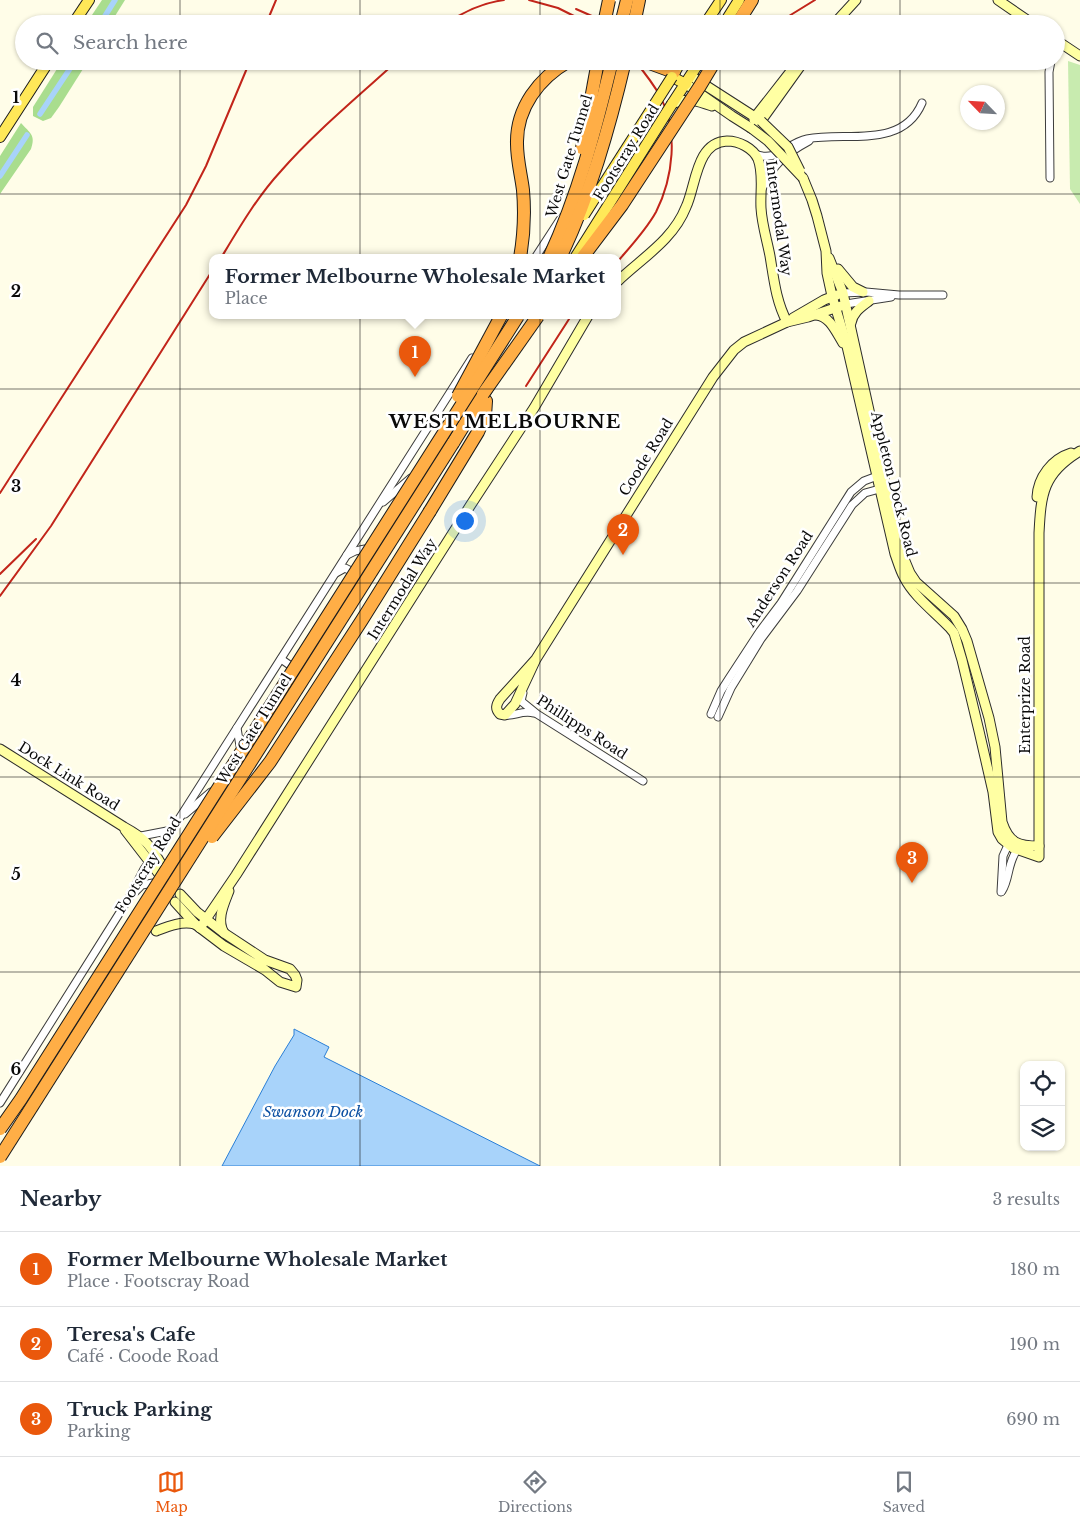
<!DOCTYPE html>
<meta charset="utf-8">
<style>
:root{--surface:#fff;--page:#f2f2f3;--text:#1f2937;--muted:#747a83;--line:#e0e1e3;--accent:#ea580c}
body{margin:0;font-family:"Libre Baskerville",serif;background:var(--page);color:var(--text)}
.controls{position:absolute;right:15px;bottom:15px;display:grid;overflow:hidden;border-radius:10px;box-shadow:0 1px 4px #0004}
.controls button{width:45px;height:45px;display:grid;place-items:center;padding:0;border:0;border-bottom:1px solid var(--line);background:var(--surface);color:var(--text);font:25px sans-serif}
.compass{position:absolute;left:960px;top:85px;width:45px;height:45px;border-radius:50%;background:var(--surface);box-shadow:0 1px 4px #0004;rotate:295deg}
.you{position:absolute;left:464px;top:520px;width:18px;height:18px;margin:-12px;border:4px solid #fff;border-radius:50%;background:#1a73e8;box-shadow:0 0 0 8px #1a73e833}
.badge{display:grid;place-items:center;width:32px;height:32px;border-radius:50%;background:var(--accent);color:#fff;font-size:16px;font-weight:700}
.pin{position:absolute;translate:-50% -41px;filter:drop-shadow(0 1px 2px #0008)}
.pin::after{content:'';position:absolute;top:26px;width:18px;height:15px;background:inherit;clip-path:polygon(0 0,100% 0,50% 100%)}
.popup{position:absolute;left:209px;top:254px;width:412px;height:65px;box-sizing:border-box;display:grid;place-content:center;border-radius:10px;background:var(--surface);filter:drop-shadow(0 1px 4px #0005);font-size:16px;white-space:nowrap;color:var(--muted)}
.popup b{font-size:19px;color:var(--text)}
.popup::after{content:'';position:absolute;left:50%;top:100%;margin-left:-10px;border:10px solid transparent;border-top-color:var(--surface)}
.list{margin:0;padding:0;list-style:none}
h2{display:flex;justify-content:space-between;align-items:center;height:65px;margin:0;padding:0 20px;font-size:21px}
h2 small{font-size:16px;font-weight:400;color:var(--muted)}
.list li{display:grid;grid-template-columns:32px 1fr auto;gap:15px;align-items:center;box-sizing:border-box;height:75px;padding:0 20px;border-top:1px solid var(--line)}
.list b{display:block;font-size:19px;white-space:nowrap}
.list p{margin:0;font-size:16px;white-space:nowrap;color:var(--muted)}
.list em{font-size:16px;font-style:normal;color:var(--muted)}
.icon{flex:none;width:28px;height:28px;fill:none;stroke:currentColor;stroke-width:2;stroke-linecap:round;stroke-linejoin:round}
.map{position:relative;flex:none;width:1080px;height:1166px;overflow:hidden}
.search{position:absolute;background:var(--surface);box-shadow:0 1px 4px #0004;left:15px;right:15px;top:15px;height:55px;display:flex;align-items:center;gap:12px;box-sizing:border-box;padding:0 18px;border-radius:28px;color:var(--muted);font-size:19px}
.sheet{height:290px;background:var(--surface)}
nav{display:flex;justify-content:space-around;align-items:center;box-sizing:border-box;height:70px;border-top:1px solid var(--line);background:var(--surface);font-size:14px;color:var(--muted)}
nav a{display:grid;justify-items:center;gap:2px}
nav .on{color:var(--accent)}
.map>svg:first-child{display:block}
.green{fill:#c8ebaf}
.forest{fill:#a9dd8e}
.water{fill:#a8d3fa;stroke:#2b7fd6}
.lines{fill:none;stroke-linecap:round;stroke-linejoin:round}
.canal{stroke:#a8d3fa;stroke-width:5.5}
.street-casing{stroke:#3d3d3d;stroke-width:9}
.secondary-casing{stroke:#2c2c2c;stroke-width:11}
.primary-casing{stroke:#1b1b1b;stroke-width:12}
.highway-casing{stroke:#1b1b1b;stroke-width:14}
.street{stroke:#fff;stroke-width:7}
.secondary{stroke:#ffffa3;stroke-width:9}
.primary{stroke:#ffe858;stroke-width:10}
.highway{stroke:#ffae46;stroke-width:12}
.rail{stroke:#c2251a;stroke-width:2}
.secondary-bridge-casing{stroke:#2c2c2c;stroke-width:11;stroke-linecap:butt}
.primary-bridge-casing{stroke:#1b1b1b;stroke-width:12;stroke-linecap:butt}
.highway-bridge-casing{stroke:#1b1b1b;stroke-width:14;stroke-linecap:butt}
.secondary-bridge{stroke:#ffffa3;stroke-width:9}
.primary-bridge{stroke:#ffe858;stroke-width:10}
.highway-bridge{stroke:#ffae46;stroke-width:12}
.grid{fill:none;stroke:#0a0a0a;stroke-width:1;stroke-opacity:0.55}
.labels{text-anchor:middle;stroke-width:5;stroke-linejoin:round;paint-order:stroke}
.street-label{font-size:14px;fill:#0a0a0a;stroke:#fff}
.water-label{font-size:15px;font-style:italic;fill:#0d51a3;stroke:#fff}
.district-label{font-size:19px;font-weight:bold;letter-spacing:1px;fill:#0a0a0a;stroke:#fff}
.grid-label{font-size:16px;text-anchor:middle;font-weight:bold;fill:#0a0a0a;stroke:#fff;stroke-width:5;stroke-linejoin:round;paint-order:stroke}
</style>
<div class="map">
<svg width="1080" height="1166" viewBox="0 0 1080 1166">
<rect width="100%" height="100%" fill="#fffde8"/>
<!-- green -->
<path class="green" d="M1068 61 1080 65V204L1070 189Z"/>
<!-- forest -->
<g class="forest">
<path d="M102 0H125L110 24H86Z"/>
<path d="M62 61H88L59 107 51 118 43 121 33 116V107Z"/>
<path d="M21 123C30 133 36 135 31 149L0 194V156Z"/>
</g>
<!-- water -->
<path class="water" d="M294 1029 329 1047 324 1057 540 1166H222L275 1066 294 1035Z"/>
<g class="lines">
<!-- canal -->
<g class="canal">
<path d="M100 24 115 0"/>
<path d="M40 114 75 61"/>
<path d="M0 176 27 135"/>
</g>
<!-- street casing -->
<g class="street-casing">
<g id="street">
<path d="M1056 50 1061 43"/>
<path d="M755 154C777 163 787 143 807 139 845 131 902 150 922 103"/>
<path d="M1050 178 1049 72 1051 61"/>
<path d="M762 189C773 164 785 154 809 141"/>
<path d="M535 258 561 218"/>
<path d="M843 293 866 292 899 295H943"/>
<path d="M846 304 891 297"/>
<path d="M383 502 411 478"/>
<path d="M347 555 355 551 365 549"/>
<path d="M336 573 345 568 351 571"/>
<path d="M281 659 291 666"/>
<path d="M523 693 521 701 537 714 643 781"/>
<path d="M711 714 721 691 728 680 760 631 781 603 851 492 864 481 880 475"/>
<path d="M504 715C515 717 520 710 534 713"/>
<path d="M718 717 731 688 747 662 761 639 797 591 852 505 865 493 883 488"/>
<path d="M237 728 240 746"/>
<path d="M185 814 211 792"/>
<path d="M141 836 172 830"/>
<path d="M1002 891C1010 878 1007 864 1017 850"/>
<path d="M135 892 142 885 153 883"/>
<path d="M1001 892 1003 856 1008 845"/>
<path d="M0 1103 129 898 144 869 179 819 472 358"/>
</g>
</g>
<!-- secondary casing -->
<g class="secondary-casing">
<g id="secondary">
<path d="M998 0 1033 24"/>
<path d="M834 24 856 0"/>
<path d="M1056 40 1080 56"/>
<path d="M691 76 761 121"/>
<path d="M686 84 732 116 751 128"/>
<path d="M672 104C687 97 698 101 712 106"/>
<path d="M754 120 755 117 791 71"/>
<path d="M751 128 761 121 804 61"/>
<path d="M803 178 812 200 817 216 826 251 827 273 832 296 846 342 895 554C898 562 900 570 904 577 914 597 935 612 950 628L954 633 962 660 979 731 993 792 998 832 1002 839 1013 848 1039 857V533C1041 494 1043 473 1080 451"/>
<path d="M829 258 843 293 886 487 905 561 910 573 916 582 954 616 962 629 967 641 989 718 995 747 1002 822C1009 843 1018 846 1039 846"/>
<path d="M838 269 853 287 863 292"/>
<path d="M618 281C642 258 673 240 686 207 696 186 696 142 727 141 739 141 753 148 758 159 764 174 760 192 761 208 762 225 767 240 770 256 774 280 776 301 787 322"/>
<path d="M816 315C830 316 836 332 843 343"/>
<path d="M793 318 824 300 837 295"/>
<path d="M851 323C853 312 861 307 869 301"/>
<path d="M1037 497C1038 477 1052 459 1071 453"/>
<path d="M536 659 500 699C496 705 495 709 500 714L505 715 515 704 536 659 713 377 734 350 744 342 787 322 808 317 841 306"/>
<path d="M0 749 124 827C146 839 150 845 163 867"/>
<path d="M125 830 159 874"/>
<path d="M175 902 195 924 224 946 265 970 280 982 296 987 297 980 295 975 290 969 265 960 224 933 197 912 180 894"/>
<path d="M200 928 236 875 470 506 534 408 588 316"/>
<path d="M156 931C169 926 181 921 195 924"/>
<path d="M224 933C216 920 224 904 229 891"/>
</g>
</g>
<!-- primary casing -->
<g class="primary-casing">
<g id="primary">
<path d="M73 24 89 0"/>
<path d="M705 24 721 0"/>
<path d="M724 24 739 0"/>
<path d="M681 61 672 77 686 84"/>
<path d="M672 104 700 61"/>
<path d="M0 137 49 61"/>
</g>
</g>
<!-- highway casing -->
<g class="highway-casing">
<g id="highway">
<path d="M621 24 627 0"/>
<path d="M634 24 639 0"/>
<path d="M737 24 752 0"/>
<path d="M644 61 674 72"/>
<path d="M520 258C524 235 525 213 523 190 521 174 517 160 517 144 516 108 539 78 569 61"/>
<path d="M453 443 488 386"/>
<path d="M430 511 478 432 485 416 486 401"/>
</g>
</g>
<!-- street -->
<use href="#street" class="street"/>
<!-- secondary -->
<use href="#secondary" class="secondary"/>
<!-- primary -->
<use href="#primary" class="primary"/>
<!-- highway -->
<use href="#highway" class="highway"/>
<!-- rail -->
<g class="rail">
<path d="M529 0 558 8 590 24"/>
<path d="M576 9 610 24"/>
<path d="M266 24 276 0"/>
<path d="M446 24C464 11 482 3 504 0"/>
<path d="M776 24 815 0"/>
<path d="M221 258C239 228 257 197 281 171 315 132 359 96 397 61"/>
<path d="M618 261C631 246 646 230 656 212 673 178 679 131 660 96 653 83 644 72 635 61"/>
<path d="M526 386 571 316"/>
<path d="M0 493 186 205 206 166 250 61"/>
<path d="M0 574 36 539"/>
<path d="M0 596 51 526 212 271"/>
</g>
<!-- secondary-bridge casing -->
<g class="secondary-bridge-casing">
<g id="secondary-bridge">
<path d="M761 121 788 147 800 171"/>
<path d="M751 128 768 141 803 178"/>
</g>
</g>
<!-- primary-bridge casing -->
<g class="primary-bridge-casing">
<g id="primary-bridge">
<path d="M584 215 672 77"/>
<path d="M575 258 672 104"/>
</g>
</g>
<!-- highway-bridge casing -->
<g class="highway-bridge-casing">
<g id="highway-bridge">
<path d="M604 24 609 0"/>
<path d="M582 148 598 61"/>
<path d="M549 258C578 196 596 128 612 61"/>
<path d="M560 258C590 195 609 129 625 61"/>
<path d="M582 258 622 205 700 86 715 61"/>
<path d="M483 394 538 316"/>
<path d="M458 396 501 316"/>
<path d="M212 837 270 762 362 620 430 511"/>
<path d="M0 1129 21 1099 518 316"/>
<path d="M0 1157C153 920 301 680 453 443"/>
</g>
</g>
<!-- secondary-bridge -->
<use href="#secondary-bridge" class="secondary-bridge"/>
<!-- primary-bridge -->
<use href="#primary-bridge" class="primary-bridge"/>
<!-- highway-bridge -->
<use href="#highway-bridge" class="highway-bridge"/>
</g>
<!-- grid -->
<path class="grid" d="M180 0V24M360 0V24M540 0V24M720 0V24M900 0V24M180 61V1166M360 61V1166M540 61V1166M720 61V1166M900 61V1166M0 194H1080M0 389H1080M0 583H1080M0 777H1080M0 972H1080"/>
<g class="labels">
<!-- street labels -->
<g class="street-label">
<text transform="translate(626 152) rotate(-58)" y="5">Footscray Road</text>
<text transform="translate(569 156) rotate(-73)" y="5">West Gate Tunnel</text>
<text transform="translate(779 218) rotate(82)" y="5">Intermodal Way</text>
<text transform="translate(646 457) rotate(-58)" y="5">Coode Road</text>
<text transform="translate(894 484) rotate(76)" y="5">Appleton Dock Road</text>
<text transform="translate(779 579) rotate(-57)" y="5">Anderson Road</text>
<text transform="translate(402 589) rotate(-58)" y="5">Intermodal Way</text>
<text transform="translate(1025 695) rotate(-90)" y="5">Enterprize Road</text>
<text transform="translate(582 727) rotate(33)" y="5">Phillipps Road</text>
<text transform="translate(254 729) rotate(-58)" y="5">West Gate Tunnel</text>
<text transform="translate(69 776) rotate(32)" y="5">Dock Link Road</text>
<text transform="translate(148 865) rotate(-58)" y="5">Footscray Road</text>
</g>
<!-- water labels -->
<g class="water-label">
<text x="313" y="1117">Swanson Dock</text>
</g>
<!-- district labels -->
<g class="district-label">
<text x="505" y="428">WEST MELBOURNE</text>
</g>
</g>
<g class="grid-label">
<text x="16" y="103">1</text>
<text x="16" y="297">2</text>
<text x="16" y="492">3</text>
<text x="16" y="686">4</text>
<text x="16" y="880">5</text>
<text x="16" y="1075">6</text>
</g>
</svg>
<div class="controls">
<button><svg class="icon" aria-label="locate" viewBox="0 0 24 24"><circle cx="12" cy="12" r="6"/><path d="M12 2v4M12 18v4M2 12h4M18 12h4"/></svg></button>
<button><svg class="icon" aria-label="layers" viewBox="0 0 24 24"><path d="M12 4l9 5-9 5-9-5zM3 14l9 5 9-5"/></svg></button>
</div>
<svg class="compass" viewBox="-18 -18 36 36"><path d="M0-13l5 13h-10z" fill="#e53935"/><path d="M0 13l5-13h-10z" fill="#747a83"/></svg>
<div class="you"></div>
<div class="pin badge" style="left:415px;top:377px">1</div>
<div class="popup"><b>Former Melbourne Wholesale Market</b>Place</div>
<div class="pin badge" style="left:623px;top:555px">2</div>
<div class="pin badge" style="left:912px;top:883px">3</div>
<div class="search"><svg class="icon" aria-label="search" viewBox="0 0 24 24"><circle cx="10" cy="10" r="6"/><path d="M15 15l6 6"/></svg>Search here</div>
</div>
<section class="sheet">
<h2>Nearby<small>3 results</small></h2>
<ul class="list">
<li><span class="badge">1</span><div><b>Former Melbourne Wholesale Market</b><p>Place · Footscray Road</p></div><em>180 m</em></li>
<li><span class="badge">2</span><div><b>Teresa's Cafe</b><p>Café · Coode Road</p></div><em>190 m</em></li>
<li><span class="badge">3</span><div><b>Truck Parking</b><p>Parking</p></div><em>690 m</em></li>
</ul>
</section>
<nav>
<a class="on"><svg class="icon" aria-label="map" viewBox="0 0 24 24"><path d="M3 6l6-2 6 2 6-2v14l-6 2-6-2-6 2zM9 4v14M15 6v14"/></svg>Map</a>
<a><svg class="icon" aria-label="directions" viewBox="0 0 24 24"><path d="M12 3l9 9-9 9-9-9zM9 14v-3h6M13 9l2 2-2 2"/></svg>Directions</a>
<a><svg class="icon" aria-label="saved" viewBox="0 0 24 24"><path d="M7 4h10v16l-5-4-5 4z"/></svg>Saved</a>
</nav>
